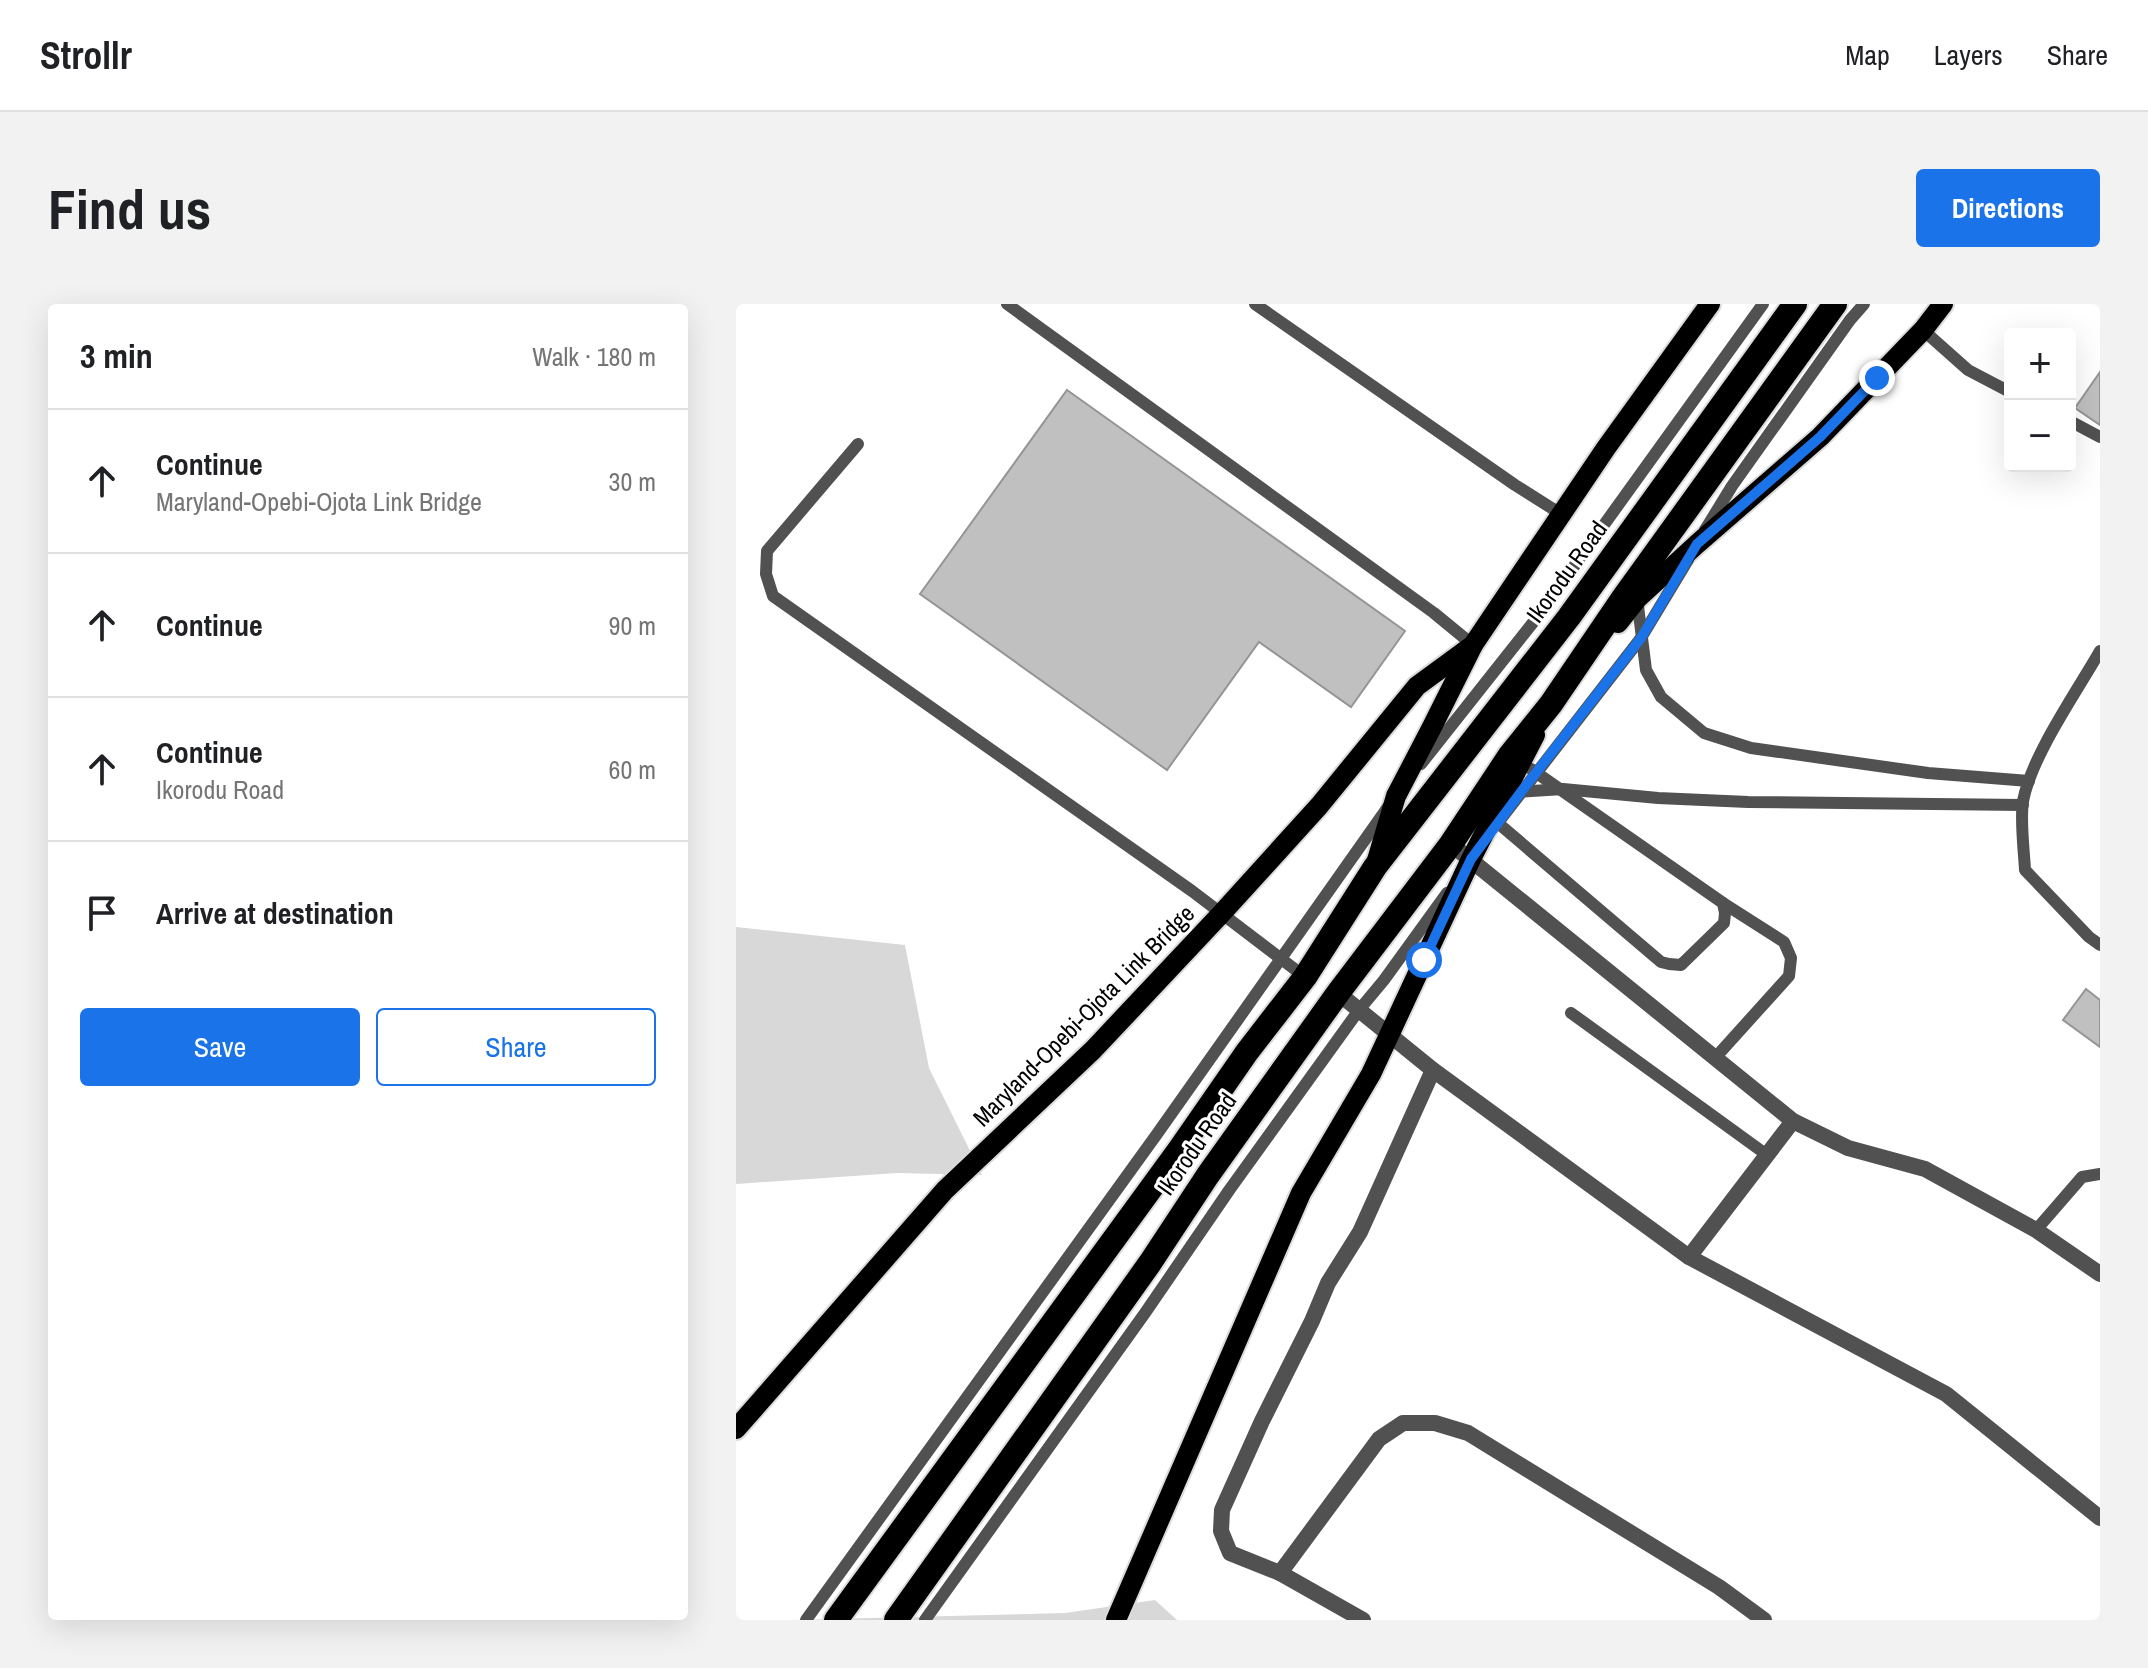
<!DOCTYPE html>
<meta charset="utf-8">
<style>
:root{--surface:#fff;--page:#f2f2f2;--text:#202124;--muted:#757577;--line:#e0e0e0;--accent:#1a73e8}
body{margin:0;font-family:"Archivo Narrow",sans-serif;background:var(--page);color:var(--text)}
.controls{position:absolute;right:24px;top:24px;display:grid;overflow:hidden;border-radius:8px;box-shadow:0 8px 32px #0002}
.controls button{width:72px;height:72px;display:grid;place-items:center;padding:0;border:0;border-bottom:2px solid var(--line);background:var(--surface);color:var(--text);font:40px sans-serif}
.stop{position:absolute;width:24px;height:24px;margin:-18px;border:6px solid #1a73e8;border-radius:50%;background:#fff}
.stop.end{background:#1a73e8;border-color:#fff;box-shadow:0 2px 8px #0008}
.list{margin:0;padding:0;list-style:none}
h2{display:flex;justify-content:space-between;align-items:center;height:104px;margin:0;padding:0 32px;font-size:34px}
h2 small{font-size:26px;font-weight:400;color:var(--muted)}
.list li{display:grid;grid-template-columns:52px 1fr auto;gap:24px;align-items:center;box-sizing:border-box;height:144px;padding:0 32px;border-top:2px solid var(--line)}
.list b{display:block;font-size:30px;white-space:nowrap}
.list p{margin:0;font-size:26px;white-space:nowrap;color:var(--muted)}
.list em{font-size:26px;font-style:normal;color:var(--muted)}
.actions{display:flex;gap:16px;padding:24px 32px}
.actions a{flex:1;padding:18px 0;border:2px solid var(--accent);border-radius:8px;text-align:center;font-size:28px;color:var(--accent)}
.actions .main{background:var(--accent);color:#fff}
.icon{flex:none;width:44px;height:44px;fill:none;stroke:currentColor;stroke-width:2;stroke-linecap:round;stroke-linejoin:round}
.map{position:relative;flex:none;width:1364px;height:1316px;overflow:hidden;border-radius:8px}
header{display:flex;align-items:center;gap:48px;box-sizing:border-box;height:112px;padding:0 40px;background:var(--surface);border-bottom:2px solid var(--line)}
header strong{font-size:38px}
nav{display:flex;gap:44px;margin-inline-start:auto;font-size:28px}
.intro{display:flex;align-items:center;justify-content:space-between;box-sizing:border-box;height:192px;padding:0 48px}
h1{margin:0;font-size:56px}
.button{padding:20px 36px;border-radius:8px;background:var(--accent);color:#fff;font-size:28px;font-weight:700}
main{display:flex;gap:48px;padding:0 48px}
aside{flex:1;background:var(--surface);border-radius:8px;box-shadow:0 8px 32px #0002}
.map>svg:first-child{display:block}
.green{fill:#d8d8d8}
.building{fill:#c0c0c0;stroke:#959595;stroke-width:2}
.lines{fill:none;stroke-linecap:round;stroke-linejoin:round}
.primary-casing{stroke:#dbdbdb;stroke-width:24}
.highway-casing{stroke:#dbdbdb;stroke-width:28}
.lane{stroke:#515151;stroke-width:12}
.street{stroke:#515151;stroke-width:16}
.primary{stroke:#000;stroke-width:20}
.highway{stroke:#000;stroke-width:24}
.route{stroke:#1a73e8;stroke-width:10}
.labels{text-anchor:middle;stroke-width:6;stroke-linejoin:round;paint-order:stroke}
.street-label{font-size:24px;fill:#000;stroke:#fff}
</style>
<header>
<strong>Strollr</strong>
<nav><a>Map</a><a>Layers</a><a>Share</a></nav>
</header>
<div class="intro"><h1>Find us</h1><a class="button">Directions</a></div>
<main>
<aside>
<h2>3 min<small>Walk · 180 m</small></h2>
<ul class="list">
<li><svg class="icon" aria-label="ahead" viewBox="0 0 24 24"><path d="M12 20V5M6 11l6-6 6 6"/></svg><div><b>Continue</b><p>Maryland-Opebi-Ojota Link Bridge</p></div><em>30 m</em></li>
<li><svg class="icon" aria-label="ahead" viewBox="0 0 24 24"><path d="M12 20V5M6 11l6-6 6 6"/></svg><div><b>Continue</b></div><em>90 m</em></li>
<li><svg class="icon" aria-label="ahead" viewBox="0 0 24 24"><path d="M12 20V5M6 11l6-6 6 6"/></svg><div><b>Continue</b><p>Ikorodu Road</p></div><em>60 m</em></li>
<li><svg class="icon" aria-label="arrive" viewBox="0 0 24 24"><path d="M6 21V4h12l-3 4 3 4H6"/></svg><div><b>Arrive at destination</b></div></li>
</ul>
<div class="actions"><a class="main">Save</a><a>Share</a></div>
</aside>
<div class="map">
<svg width="1364" height="1316" viewBox="0 0 1364 1316">
<rect width="100%" height="100%" fill="#fff"/>
<!-- green -->
<g class="green">
<path d="M0 623 169 641 193 764 246 871 161 869 0 880Z"/>
<path d="M419 1296 441 1316H57L329 1309Z"/>
</g>
<!-- building -->
<g class="building">
<path d="M1364 68V121L1339 104Z"/>
<path d="M331 86 669 327 615 403 523 338 431 466 184 290Z"/>
<path d="M1350 685 1364 696V743L1327 716Z"/>
</g>
<g class="lines">
<!-- primary casing -->
<g class="primary-casing">
<g id="primary">
<path d="M882 319 901 295 961 240 1084 133 1187 26 1207 0"/>
<path d="M641 556 660 492 696 423 737 341 870 144 974 0"/>
<path d="M0 1125 209 886 357 746 485 610 583 502 681 382 737 341"/>
<path d="M380 1316 565 889 635 770 735 555 799 431"/>
</g>
</g>
<!-- highway casing -->
<g class="highway-casing">
<g id="highway">
<path d="M100 1316 443 846 511 748 569 673 639 563 833 313 1059 0"/>
<path d="M160 1316 414 959 472 871 602 689 715 540 774 451 815 400 887 294 1099 0"/>
</g>
</g>
<!-- lane -->
<g class="lane">
<path d="M271 0 698 309 737 341"/>
<path d="M519 0 779 181 825 210"/>
<path d="M1187 26 1232 66 1274 88"/>
<path d="M1334 117 1364 133"/>
<path d="M122 140 31 247 30 270 37 292 456 587 569 673"/>
<path d="M969 226 996 182 1114 16 1128 0"/>
<path d="M901 294 910 366 925 393 968 429 1015 444 1192 469 1293 477"/>
<path d="M1364 347C1340 389 1296 451 1287 497 1284 517 1288 546 1289 566L1353 633 1364 641"/>
<path d="M685 460 803 311 1027 0"/>
<path d="M781 488 827 485 922 494 1012 498 1287 501"/>
<path d="M756 514 925 658 933 660 945 661 988 619 989 609 987 599 795 465"/>
<path d="M764 516 905 334 952 256"/>
<path d="M835 709 1031 851"/>
<path d="M979 754 1053 672 1055 654 1048 638 987 599"/>
<path d="M1300 926 1346 873 1364 870"/>
<path d="M70 1316 421 830 652 503"/>
<path d="M189 1316 409 1009 494 885 623 706 648 676 711 589"/>
</g>
<!-- street -->
<g class="street">
<path d="M715 540 1057 817 1112 844 1189 865 1300 926 1364 970"/>
<path d="M602 689 697 766 953 953 1210 1090 1364 1214"/>
<path d="M953 953 1057 817"/>
<path d="M544 1269 643 1135 667 1119H699L732 1129 983 1283 1028 1316"/>
<path d="M627 1316 544 1269 494 1249 485 1227 486 1206 526 1117 576 1017 592 979 624 928 697 766"/>
</g>
<!-- primary -->
<use href="#primary" class="primary"/>
<!-- highway -->
<use href="#highway" class="highway"/>
</g>
<g class="lines">
<!-- route -->
<path class="route" d="M688 656 735 555 785 488 905 334 961 240 1084 133 1141 74"/>
</g>
<g class="labels">
<!-- street labels -->
<g class="street-label">
<text transform="translate(831 268) rotate(-54)" y="8">Ikorodu Road</text>
<text transform="translate(348 712) rotate(-45)" y="8">Maryland-Opebi-Ojota Link Bridge</text>
<text transform="translate(461 840) rotate(-55)" y="8">Ikorodu Road</text>
</g>
</g>
</svg>
<div class="controls">
<button>+</button>
<button>−</button>
</div>
<div class="stop" style="left:688px;top:656px"></div>
<div class="stop end" style="left:1141px;top:74px"></div>
</div>
</main>
